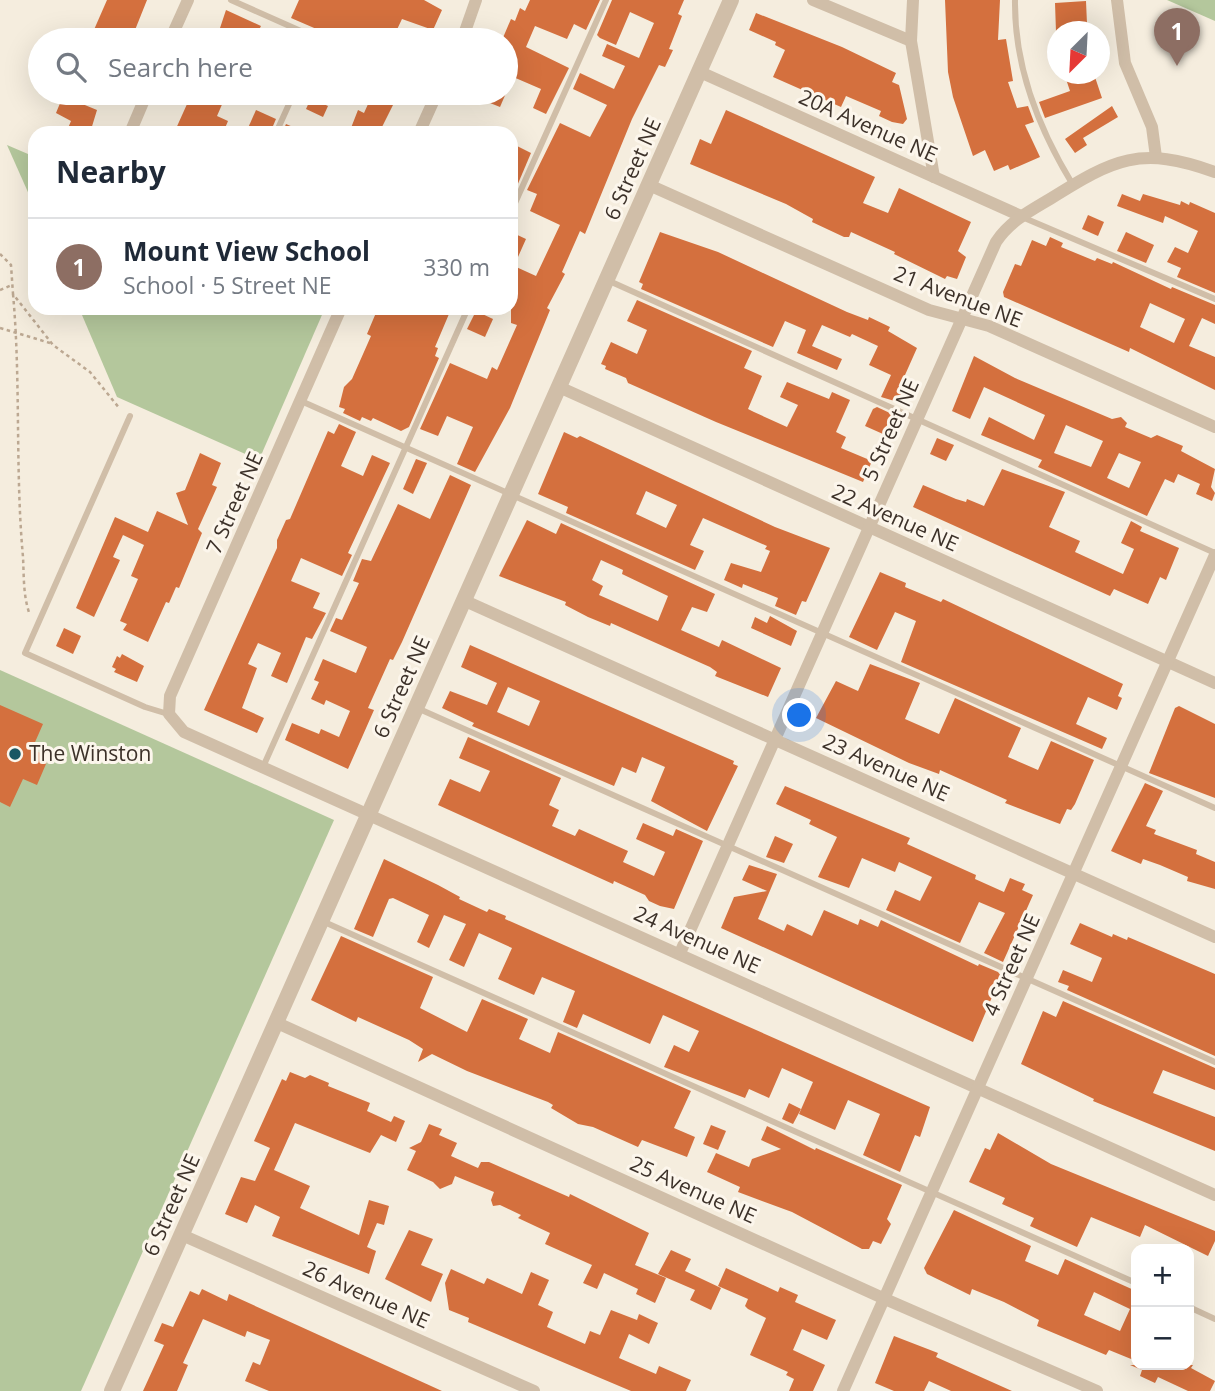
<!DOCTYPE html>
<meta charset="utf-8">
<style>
:root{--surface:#fff;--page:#f6f6f7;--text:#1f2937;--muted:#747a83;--line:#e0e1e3;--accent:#d93025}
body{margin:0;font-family:"Open Sans",sans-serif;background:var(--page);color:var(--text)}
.controls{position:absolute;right:21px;bottom:21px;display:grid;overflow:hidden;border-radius:14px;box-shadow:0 7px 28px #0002}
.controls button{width:63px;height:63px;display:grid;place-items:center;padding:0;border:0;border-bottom:2px solid var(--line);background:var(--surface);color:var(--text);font:35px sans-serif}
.compass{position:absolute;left:1047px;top:21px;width:63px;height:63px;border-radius:50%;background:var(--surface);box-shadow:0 7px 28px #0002;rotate:204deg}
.you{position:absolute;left:800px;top:716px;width:24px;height:24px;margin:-18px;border:5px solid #fff;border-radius:50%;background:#1a73e8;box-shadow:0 0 0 10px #1a73e833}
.badge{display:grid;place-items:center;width:46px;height:46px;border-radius:50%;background:var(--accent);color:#fff;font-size:23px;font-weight:700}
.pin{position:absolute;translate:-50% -58px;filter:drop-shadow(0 2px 4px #0008)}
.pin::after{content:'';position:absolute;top:37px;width:24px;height:21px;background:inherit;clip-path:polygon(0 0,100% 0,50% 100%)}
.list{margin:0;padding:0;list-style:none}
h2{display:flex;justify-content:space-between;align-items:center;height:91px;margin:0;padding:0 28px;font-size:30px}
h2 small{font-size:23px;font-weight:400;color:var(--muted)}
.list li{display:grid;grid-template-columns:46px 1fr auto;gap:21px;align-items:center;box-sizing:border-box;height:98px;padding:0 28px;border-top:2px solid var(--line)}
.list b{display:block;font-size:26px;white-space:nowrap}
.list p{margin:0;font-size:23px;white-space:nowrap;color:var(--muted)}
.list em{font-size:23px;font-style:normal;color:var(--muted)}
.icon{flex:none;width:38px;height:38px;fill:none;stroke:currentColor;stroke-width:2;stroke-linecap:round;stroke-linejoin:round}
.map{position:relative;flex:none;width:1215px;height:1391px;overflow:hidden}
.search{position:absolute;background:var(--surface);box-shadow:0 7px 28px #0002;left:28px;top:28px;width:490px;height:77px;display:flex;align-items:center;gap:18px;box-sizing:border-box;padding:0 24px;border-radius:38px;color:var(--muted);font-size:26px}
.panel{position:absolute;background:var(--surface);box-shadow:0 7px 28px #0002;left:28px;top:126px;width:490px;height:189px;border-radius:21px}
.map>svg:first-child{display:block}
.green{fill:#b4c79c}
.building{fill:#d4703e;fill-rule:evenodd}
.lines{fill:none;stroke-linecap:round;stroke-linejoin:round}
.path{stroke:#bca892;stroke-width:2.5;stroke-dasharray:3.5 3.5;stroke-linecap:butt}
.service{stroke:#d0bea8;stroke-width:6}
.minor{stroke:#d0bea8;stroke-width:12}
.tertiary{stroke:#d0bea8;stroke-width:16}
.poi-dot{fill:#195763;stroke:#fcf6ec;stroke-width:2.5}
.labels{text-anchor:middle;stroke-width:6;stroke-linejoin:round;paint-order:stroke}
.street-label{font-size:21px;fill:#3c3129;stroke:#fcf6ec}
.poi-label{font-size:21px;fill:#3c3129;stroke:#fcf6ec;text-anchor:start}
</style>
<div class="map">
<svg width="1215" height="1391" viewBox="0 0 1215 1391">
<rect width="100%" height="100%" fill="#f5edde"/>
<!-- green -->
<g class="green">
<path d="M1167 0H1215V21Z"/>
<path d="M7 145 35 157V208Z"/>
<path d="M79 308H325L259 460 117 397Z"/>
<path d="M0 670 334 820 81 1391H0Z"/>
</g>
<!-- building -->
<g class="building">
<path d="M107 0H147L131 40H112L93 32Z"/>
<path d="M299 0H424L442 10 433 30 402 19 392 40H342L291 18Z"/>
<path d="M530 0H600L586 30 574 24 567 39 535 26 526 47 569 68 546 114 533 108 541 89 506 74V40H502L511 19 515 21 520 8 525 11Z"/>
<path d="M612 0H684L678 14 682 16 669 49 673 50 665 67 659 65 632 119 585 234 580 231 562 272 565 274 547 308 550 310 510 408 475 472 457 464 473 427 447 416 438 436 420 429 450 363 487 379 492 367 497 370 517 325 511 323V232L526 239 514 266 536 276 560 225 530 211 537 194 527 190 560 123 590 137 607 105 573 89 580 73 614 89 625 66 602 56 607 44 639 58 654 23 630 12 616 45 600 38 597 35Z"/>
<path d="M945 0H1000L998 40 1006 39 1013 81 1008 82 1017 108 1028 106 1034 122 1025 125 1040 157 1010 170 1008 165 994 171 985 150 973 156 953 97 948 72Z"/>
<path d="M1086 1 1087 24H1083L1084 32H1056L1055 3Z"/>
<path d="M226 10 261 26 254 40H216Z"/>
<path d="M756 13 842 47 896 73 892 82 899 85 907 119 903 124 892 122 879 116 881 111 846 96 841 107 773 77 785 50 775 45 776 42 749 30Z"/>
<path d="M1080 74H1094L1102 98 1045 118 1039 102 1070 91 1066 79Z"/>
<path d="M192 93H227L217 116 228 121 223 133H174Z"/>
<path d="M373 93H399L379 133H349L358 110 364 113Z"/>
<path d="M465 93H506L500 107Z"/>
<path d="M63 96 97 110 90 133H66L71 121 56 113Z"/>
<path d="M311 98 328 106 323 117 306 109Z"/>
<path d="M1112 106 1118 117 1083 138 1087 145 1075 153 1065 139Z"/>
<path d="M256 110 276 119 270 133 248 128Z"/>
<path d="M726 110 875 177 863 203 888 213 899 188 971 222 958 251 966 257 957 279 947 276 945 279 894 254 895 252 851 232 849 237H844L812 222 813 219 786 204 690 164 700 139 711 144Z"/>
<path d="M286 124 307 133H282Z"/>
<path d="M511 143 531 153 517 186 511 183Z"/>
<path d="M1122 194 1140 201 1143 194 1180 205 1181 201 1189 205 1190 202 1215 213V293L1177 277 1181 268 1167 262 1175 247 1188 253 1198 231 1165 216 1163 223 1117 206Z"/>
<path d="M1088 215 1104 222 1098 236 1082 229Z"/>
<path d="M660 232 718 252 847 312 868 320 869 317 890 327 888 331 917 348 901 384 905 386 898 402 881 397 891 375 869 365 878 346 852 334 850 337 822 325 812 346 842 359 837 370 797 353 806 330 785 321 773 347 641 289 643 284 639 282Z"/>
<path d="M1126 232 1154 245 1146 263 1117 251Z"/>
<path d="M1050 237 1063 243 1061 247 1095 261 1097 258 1112 264 1113 262 1171 289 1172 287 1215 305V324L1202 318 1189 346 1215 357V390L1130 348 1129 352 1004 297 1003 292 1015 264 1021 266 1032 240 1046 246ZM1150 303 1185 319 1174 343 1140 327Z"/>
<path d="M637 300 752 351 744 368 762 376 748 409 754 412 787 427 798 405 780 397 787 382 829 399 832 392 850 400 836 432 846 437 841 448 872 461 863 482 716 422 628 383 626 378 605 369 606 366 601 364 611 342 637 354 647 330 627 321Z"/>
<path d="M378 308H435L449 314 435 347 438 348 435 356 439 358 409 427 401 431 373 418 371 421 362 417 360 421 343 413 345 409 339 407 344 387 352 379 371 336 367 334Z"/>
<path d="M476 311 493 319 485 337 467 329Z"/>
<path d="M974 356 1015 378 1112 419 1121 417 1127 423 1125 427 1151 438 1157 435 1183 446 1181 451 1215 469 1211 487 1215 493 1212 501 1196 494 1200 484 1178 474 1174 483 1165 479 1147 516 1038 467 1042 460 981 435 989 417 1034 440 1045 415 984 387 970 419 952 411ZM1066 425 1103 441 1091 467 1054 453ZM1119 453 1141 462 1129 488 1107 478Z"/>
<path d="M877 407 892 414 883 434 865 426 873 409Z"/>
<path d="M339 424 356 432 341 466 363 476 372 455 390 463 348 553 352 555 342 576 301 558 291 581 320 593 313 608 326 613 312 639 306 637 287 683 271 676 281 653 258 643 248 664 257 668 242 708 264 718 257 733 204 710 277 548V540L286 520 290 519 328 431 334 434Z"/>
<path d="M564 432 577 438 580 436 775 527 830 548 806 602 802 601 796 615 775 606 778 598 743 584 742 588 724 580 731 563 761 572 770 551 765 549 767 546 703 518 690 545 704 551 695 570 566 513 568 507 538 494ZM646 491 677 505 666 528 636 514Z"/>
<path d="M937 438 954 445 946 461 930 454Z"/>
<path d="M200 453 221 463 212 485 217 487 198 529 202 533 179 588 176 587 169 603 166 602 148 642 123 630 127 624 120 621 138 579 131 576 144 545 123 535 113 557 120 560 94 617 76 608 115 517 148 532 157 511 188 525 176 493 185 490Z"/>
<path d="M416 459 427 463 413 494 403 489Z"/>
<path d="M1002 469 1065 492 1049 527 1080 541 1075 552 1123 574 1134 549 1121 543 1131 521 1142 527 1140 531 1179 548 1166 580 1160 577 1148 604 1114 589 1110 596 913 507 923 485 956 499 966 502 967 499 984 506Z"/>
<path d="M450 475 471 485 402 642 393 660 390 659 368 708 374 710 348 769 285 740 292 723 319 734 321 729 339 737 350 711 326 700 324 705 311 699 319 682 314 680 323 659 356 673 367 647 330 631 336 618 342 620 359 583 353 581 362 559 371 561 398 504 430 519Z"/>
<path d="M527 520 556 534 561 523 715 594 707 612 692 607 681 630 719 647 722 640 781 668 768 697 715 676 717 672 710 667 611 623 610 626 588 617 565 605 566 602 499 576ZM601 560 623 570 622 574 668 596 658 621 599 595 603 586 592 580Z"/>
<path d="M880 572 906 583 905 587 941 602 943 599 1123 684 1118 696 1122 698 1117 710 1088 697 1076 724 1107 738 1102 749 901 662 916 621 895 612 877 650 849 637Z"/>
<path d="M770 616 797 631 791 646 751 628 755 617 767 623Z"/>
<path d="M64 628 81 636 73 654 56 646Z"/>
<path d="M470 645 734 761 733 764 738 766 707 831 651 801 665 767 642 757 636 773 622 767 614 786 472 726 474 723 442 708 450 691 487 705 497 683 461 667ZM508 687 540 701 529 726 497 712Z"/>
<path d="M122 654 144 666 137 682 114 672 116 669 112 667 117 656 120 658Z"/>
<path d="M870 664 920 683 905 719 939 734 955 698 1021 728 1008 757 1038 770 1051 741 1094 760 1075 804 1071 810 1067 809 1060 824 1005 803 1007 800 940 770 939 774 909 763 816 718 836 681 858 691Z"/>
<path d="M0 705 43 724 32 749 49 757 37 785 23 779 10 807 0 802Z"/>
<path d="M1179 706 1215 724V798L1149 773 1175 708Z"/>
<path d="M468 737 561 778 549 805 559 810 552 826 575 836 579 829 628 851 623 862 654 876 665 852 636 839 643 823 673 836 676 829 703 841 674 909 660 906 649 901 645 895 614 881 613 884 438 805 450 779 480 792 490 771 459 758Z"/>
<path d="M1145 783 1163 791 1146 826 1156 830 1154 834 1197 850 1196 854 1215 862V889L1187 881 1188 877 1160 865 1143 859 1141 864 1111 851Z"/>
<path d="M785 786 910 838 907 844 976 875 975 879 1004 892 1010 878 1025 884 1022 890 1033 895 1003 962 984 953 1005 913 979 902 960 943 886 910 895 890 920 901 932 877 899 862 895 872 862 858 849 888 818 877 837 837 809 824 811 820 776 804Z"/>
<path d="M775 836 793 844 784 863 766 857Z"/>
<path d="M384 859 438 885 460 897 459 899 487 912 489 909 506 916 505 919 930 1107 920 1137 915 1135 900 1172 863 1155 880 1114 848 1100 835 1130 799 1114 813 1082 782 1068 769 1098 749 1089 745 1098 664 1067 674 1045 689 1052 699 1031 663 1015 650 1044 583 1014 577 1028 563 1022 575 991 542 977 534 995 498 979 512 948 479 933 464 967 449 960 466 924 444 915 429 948 417 942 429 915 393 898 389 899 373 937 354 929Z"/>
<path d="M749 865 777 874 758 919 784 931 787 924 812 936 824 910 858 925 860 919 878 927 881 920 978 966 979 964 998 972 1001 976 973 1042 721 928 734 897 767 891 742 880Z"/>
<path d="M1080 923 1112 937 1113 934 1127 940 1128 937 1215 974V1056L1067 990 1069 986 1058 982 1063 970 1092 982 1102 958 1070 944Z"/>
<path d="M341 936 433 977 420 1008 467 1032 482 999 528 1019 519 1039 550 1053 558 1032 691 1091 674 1128 695 1137 687 1157 642 1140 638 1147 593 1127 578 1124 551 1108 553 1105 548 1102 467 1071 432 1054 418 1062 423 1049 409 1040 358 1017 356 1022 311 1000Z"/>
<path d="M1063 1001 1215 1068V1090L1163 1070 1153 1093 1215 1117V1151L1093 1101 1094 1099 1021 1064 1043 1011 1056 1017Z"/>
<path d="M290 1072 305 1078 310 1075 329 1083 328 1086 370 1103 367 1111 391 1122 394 1116 405 1121 396 1142 381 1135 370 1153 295 1123 274 1170 310 1186 300 1208 359 1235 369 1200 389 1206 384 1225 377 1223 367 1247 376 1251 369 1274 272 1236 280 1217 255 1205 247 1223 225 1214 241 1177 255 1181 270 1148 254 1141 282 1079 286 1081Z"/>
<path d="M789 1103 801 1109 793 1124 782 1119Z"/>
<path d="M429 1124 442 1129 439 1135 457 1143 451 1156 478 1168 481 1162H489L569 1197 570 1194 649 1233 635 1265 666 1278 655 1303 636 1294 638 1289 604 1273 597 1289 583 1283 592 1265 545 1244 550 1233 518 1218 521 1215 500 1205 493 1206 491 1200 494 1192 455 1176 452 1184 440 1189 433 1182 407 1170 416 1151 409 1148 421 1142Z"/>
<path d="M711 1125 726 1131 718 1150 703 1144Z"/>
<path d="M767 1126 815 1150 816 1148 902 1185 887 1219 891 1224 881 1244 873 1241 869 1249H862L792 1212 738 1192 740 1187 707 1172 716 1153 749 1167 752 1159 781 1149 761 1140Z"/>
<path d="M998 1133 1051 1164 1215 1231V1241L1208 1256 1145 1225 1140 1237 1091 1217 1077 1247 1030 1226 1034 1218 1002 1204 1005 1198 969 1182 985 1148 990 1150Z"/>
<path d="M954 1210 1031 1246 1025 1261 1058 1275 1065 1259 1136 1291V1361L1109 1350 1106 1355 1037 1326 1039 1320 1004 1302 972 1289 970 1295 927 1274 924 1268ZM1094 1292 1130 1309 1120 1331 1084 1315Z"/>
<path d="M409 1230 433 1239 421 1265 443 1274 431 1302 385 1279Z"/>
<path d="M671 1250 691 1259 685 1271 721 1288 711 1310 690 1300 695 1290 658 1274Z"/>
<path d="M726 1268 778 1292 780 1287 798 1295 795 1302 836 1320 827 1340 802 1329 793 1350 825 1365 813 1391H789L794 1379 786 1375 788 1372 750 1355 766 1318 748 1309 745 1306 748 1299 718 1286Z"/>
<path d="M451 1269 484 1284 487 1278 522 1294 531 1272 549 1280 538 1305 553 1312 547 1327 585 1344 590 1331 600 1335 611 1310 637 1320 639 1314 658 1323 649 1344 629 1334 619 1358 656 1374 659 1366 691 1380 686 1391H631L468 1322 469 1318 449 1310 445 1283Z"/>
<path d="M202 1289 227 1301 229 1294 442 1391H269L245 1381 253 1362 260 1365 270 1340 247 1331 245 1337 203 1319 183 1363 188 1365 177 1391H143L164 1345 154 1341 162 1323 173 1327 190 1291 199 1295Z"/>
<path d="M894 1336 938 1353 936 1357 1012 1391H951L929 1381 924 1391H894L875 1383Z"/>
<path d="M1130 1365H1193L1191 1368 1215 1381 1210 1391H1188L1158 1377 1155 1383 1140 1376 1142 1370Z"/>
</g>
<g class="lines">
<!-- path -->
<g class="path">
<path d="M0 254 11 265 13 294 53 345 90 372 120 409"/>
<path d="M0 290 12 285"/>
<path d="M13 294C21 382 15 470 23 557 24 576 23 597 30 615"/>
<path d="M0 328 50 343"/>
</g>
<!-- service -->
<g class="service">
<path d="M231 0 321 40"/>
<path d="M1015 0C1014 67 1038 128 1073 185"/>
<path d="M276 133 294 93"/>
<path d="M511 212 606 0"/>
<path d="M1022 217 1215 299"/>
<path d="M607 280 1215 553"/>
<path d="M301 401 1215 808"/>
<path d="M130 416 25 653 145 707 168 714"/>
<path d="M417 708 1215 1062"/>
<path d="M263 767 468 308"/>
<path d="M322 921 1136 1283"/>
<path d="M1189 1307 1215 1319"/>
</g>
<!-- minor -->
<g class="minor">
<path d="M813 0 911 41"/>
<path d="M913 0 911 41 934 177"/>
<path d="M1117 0 1125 63 1152 127 1156 157"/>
<path d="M170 40 188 0"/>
<path d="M462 40 476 0"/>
<path d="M700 72 1021 216"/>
<path d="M130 133 147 93"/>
<path d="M419 133 437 93"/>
<path d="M649 185 929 310 989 326 1215 427"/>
<path d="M341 308 170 696 169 714 184 732 1215 1195"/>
<path d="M559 387 1215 683"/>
<path d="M463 600 1215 937"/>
<path d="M680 953 996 242C1010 221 1030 211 1050 199 1114 159 1140 145 1215 172"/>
<path d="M275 1022 885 1299 1097 1391"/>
<path d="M182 1235 534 1391"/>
<path d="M843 1391 1215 555"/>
</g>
<!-- tertiary -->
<path class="tertiary" d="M112 1391 731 0"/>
</g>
<!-- markers -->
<circle class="poi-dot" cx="15" cy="754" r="7"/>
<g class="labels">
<!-- street labels -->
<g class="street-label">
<text transform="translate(868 126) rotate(24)" y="7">20A Avenue NE</text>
<text transform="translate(633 169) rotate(-66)" y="7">6 Street NE</text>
<text transform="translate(958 297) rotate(21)" y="7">21 Avenue NE</text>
<text transform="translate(891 430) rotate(-66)" y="7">5 Street NE</text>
<text transform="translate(235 503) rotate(-66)" y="7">7 Street NE</text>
<text transform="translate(895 518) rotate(24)" y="7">22 Avenue NE</text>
<text transform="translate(402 687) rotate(-66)" y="7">6 Street NE</text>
<text transform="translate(886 768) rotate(24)" y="7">23 Avenue NE</text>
<text transform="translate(697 940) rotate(24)" y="7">24 Avenue NE</text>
<text transform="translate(1012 965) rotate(-66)" y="7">4 Street NE</text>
<text transform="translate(693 1190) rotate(24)" y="7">25 Avenue NE</text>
<text transform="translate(172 1205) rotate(-66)" y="7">6 Street NE</text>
<text transform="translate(366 1295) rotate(24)" y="7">26 Avenue NE</text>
</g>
<!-- poi labels -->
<g class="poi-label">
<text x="29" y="761">The Winston</text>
</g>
</g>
</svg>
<div class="controls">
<button>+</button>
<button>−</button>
</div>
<svg class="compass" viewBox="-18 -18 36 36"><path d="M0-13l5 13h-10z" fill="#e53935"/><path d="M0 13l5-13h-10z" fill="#747a83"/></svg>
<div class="you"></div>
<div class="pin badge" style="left:1177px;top:66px;background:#8d6e63">1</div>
<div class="search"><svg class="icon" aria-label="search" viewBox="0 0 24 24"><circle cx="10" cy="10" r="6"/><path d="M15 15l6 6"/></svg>Search here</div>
<section class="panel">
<h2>Nearby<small></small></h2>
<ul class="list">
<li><span class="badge" style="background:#8d6e63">1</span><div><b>Mount View School</b><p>School · 5 Street NE</p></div><em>330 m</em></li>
</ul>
</section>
</div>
